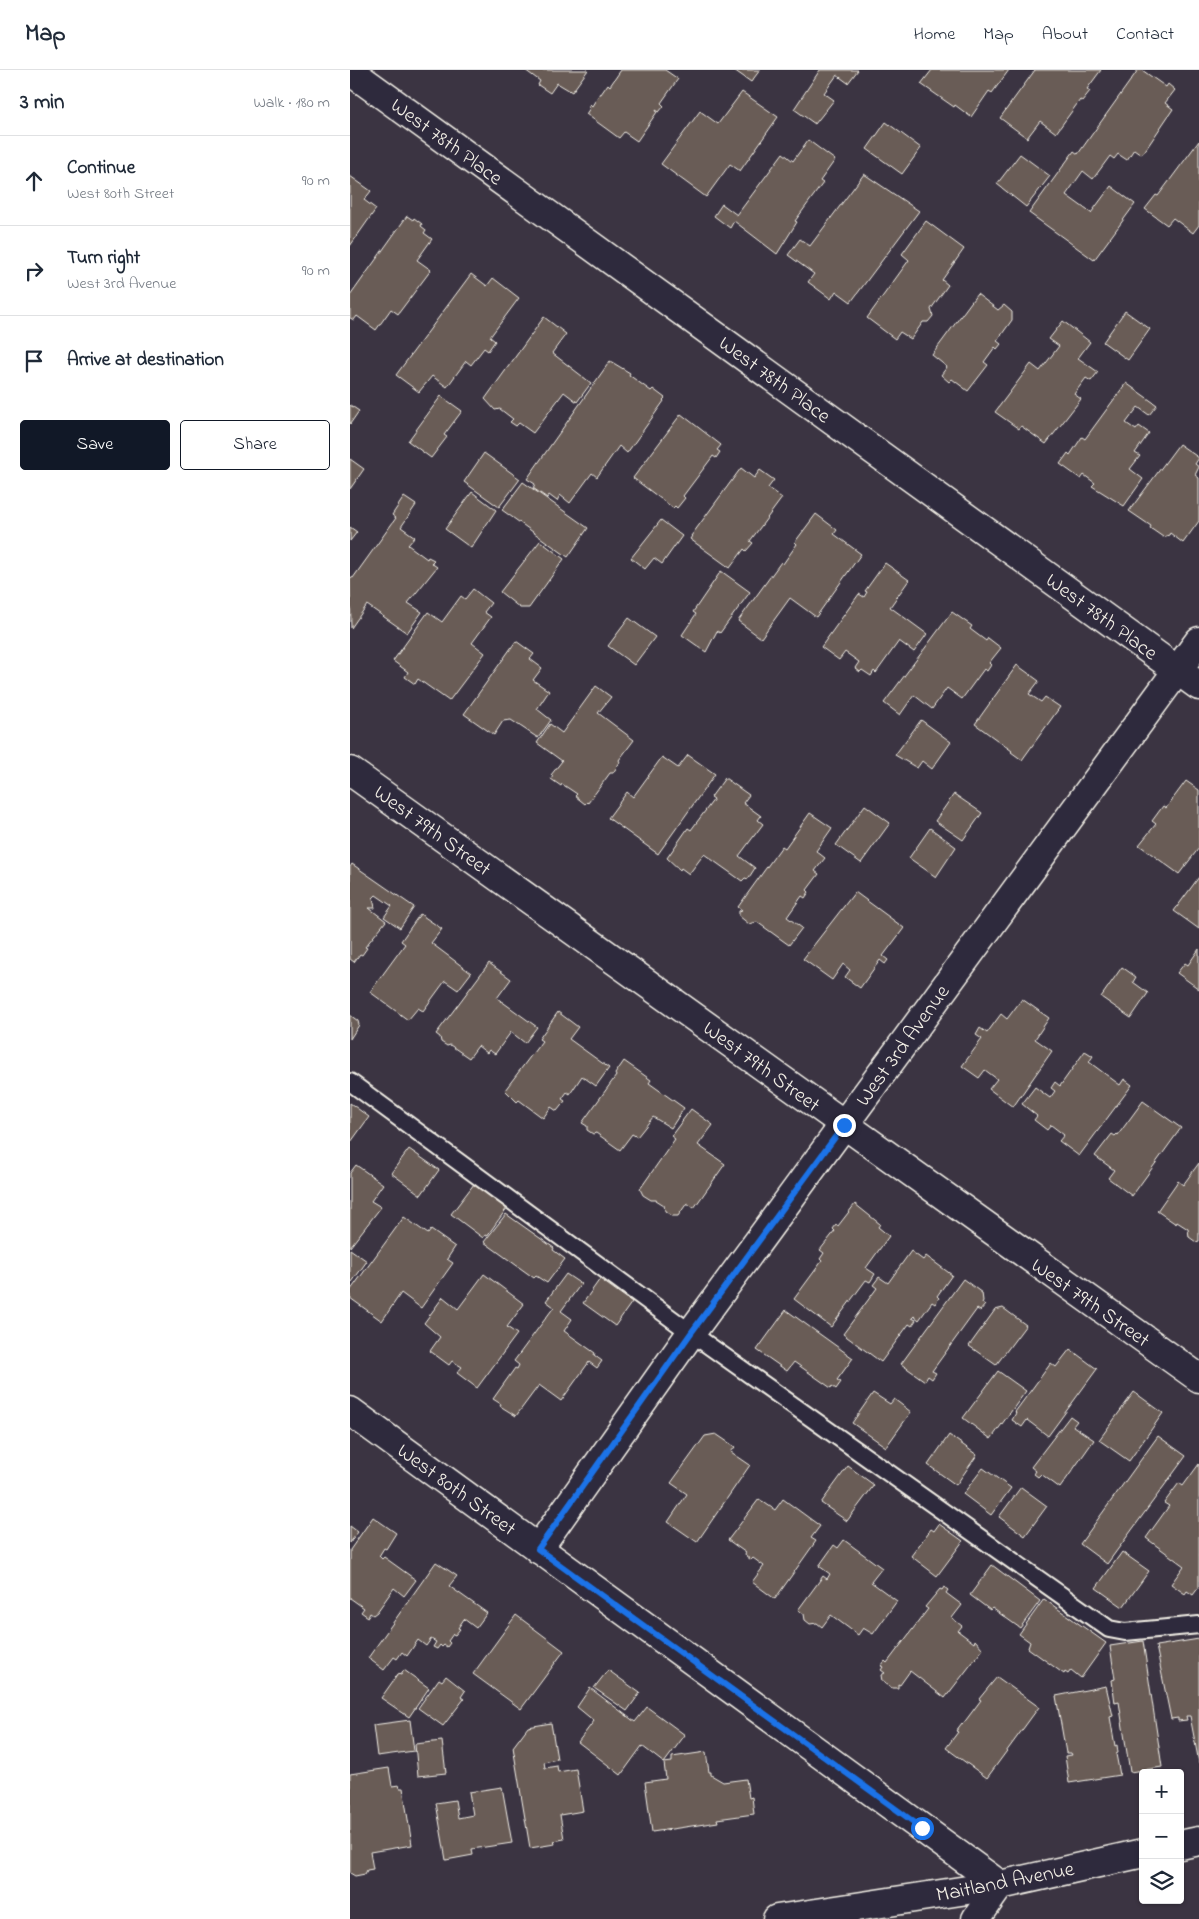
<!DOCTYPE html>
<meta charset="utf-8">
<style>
:root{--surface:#fff;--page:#f2f2f3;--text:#1f2937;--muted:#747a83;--line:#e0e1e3;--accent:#111827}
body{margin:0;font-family:"Indie Flower",sans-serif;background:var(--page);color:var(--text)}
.controls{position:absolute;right:15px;bottom:15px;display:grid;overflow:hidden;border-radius:5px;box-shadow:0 1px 4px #0004}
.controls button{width:45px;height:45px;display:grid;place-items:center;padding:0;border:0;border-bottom:1px solid var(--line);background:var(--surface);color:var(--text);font:25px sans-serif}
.stop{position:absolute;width:15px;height:15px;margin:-11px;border:4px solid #1a73e8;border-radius:50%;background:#fff}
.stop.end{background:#1a73e8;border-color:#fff;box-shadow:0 1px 5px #0008}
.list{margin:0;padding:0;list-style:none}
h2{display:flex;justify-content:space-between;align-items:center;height:65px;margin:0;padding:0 20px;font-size:21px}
h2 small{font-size:16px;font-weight:400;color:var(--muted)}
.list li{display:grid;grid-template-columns:32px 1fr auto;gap:15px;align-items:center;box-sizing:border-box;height:90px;padding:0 20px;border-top:1px solid var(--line)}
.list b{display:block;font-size:19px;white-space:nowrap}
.list p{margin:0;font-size:16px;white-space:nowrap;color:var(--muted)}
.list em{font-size:16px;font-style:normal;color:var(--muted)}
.actions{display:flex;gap:10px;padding:15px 20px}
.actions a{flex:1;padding:11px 0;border:1px solid var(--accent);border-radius:5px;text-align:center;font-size:18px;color:var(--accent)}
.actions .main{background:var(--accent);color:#fff}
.icon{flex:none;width:28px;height:28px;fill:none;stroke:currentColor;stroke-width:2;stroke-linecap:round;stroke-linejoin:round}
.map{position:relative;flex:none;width:849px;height:1849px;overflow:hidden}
header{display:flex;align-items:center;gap:30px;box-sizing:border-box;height:70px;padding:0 25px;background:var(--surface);border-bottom:1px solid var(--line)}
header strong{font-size:24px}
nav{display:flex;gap:28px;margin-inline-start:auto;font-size:18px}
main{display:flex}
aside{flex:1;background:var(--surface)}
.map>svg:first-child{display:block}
.building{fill:#695b57;stroke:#f4f1e8}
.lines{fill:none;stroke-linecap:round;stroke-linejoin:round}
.lane-casing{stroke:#f4f1e8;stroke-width:20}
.street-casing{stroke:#f4f1e8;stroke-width:31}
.secondary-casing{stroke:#f4f1e8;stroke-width:31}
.lane{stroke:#2f2a3d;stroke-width:16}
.street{stroke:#2f2a3d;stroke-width:28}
.secondary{stroke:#2f2a3d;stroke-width:28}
.route{stroke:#1a73e8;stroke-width:6}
.labels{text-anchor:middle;stroke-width:4;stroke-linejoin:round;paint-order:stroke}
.street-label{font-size:21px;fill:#f4f1e8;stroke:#2f2a3d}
</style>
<header>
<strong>Map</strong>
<nav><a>Home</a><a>Map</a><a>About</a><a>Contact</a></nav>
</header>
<main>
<aside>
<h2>3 min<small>Walk · 180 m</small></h2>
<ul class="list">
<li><svg class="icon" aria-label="ahead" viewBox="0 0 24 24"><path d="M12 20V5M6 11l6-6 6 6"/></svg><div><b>Continue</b><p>West 80th Street</p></div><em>90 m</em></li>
<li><svg class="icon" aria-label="right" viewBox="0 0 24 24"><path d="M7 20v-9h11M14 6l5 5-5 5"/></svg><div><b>Turn right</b><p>West 3rd Avenue</p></div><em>90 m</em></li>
<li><svg class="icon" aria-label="arrive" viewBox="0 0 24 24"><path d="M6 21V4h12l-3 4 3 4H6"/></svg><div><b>Arrive at destination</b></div></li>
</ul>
<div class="actions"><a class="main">Save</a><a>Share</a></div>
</aside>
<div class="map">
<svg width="849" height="1849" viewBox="0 0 849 1849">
<rect width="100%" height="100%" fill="#3b3442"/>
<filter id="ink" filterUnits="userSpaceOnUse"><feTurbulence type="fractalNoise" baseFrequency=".02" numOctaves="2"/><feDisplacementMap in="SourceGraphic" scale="10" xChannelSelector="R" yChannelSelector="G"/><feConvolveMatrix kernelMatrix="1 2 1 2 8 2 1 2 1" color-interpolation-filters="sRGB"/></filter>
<g filter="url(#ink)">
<!-- building -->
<g class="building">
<path d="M175 0H238L222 22 207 13 200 23 188 15 190 11Z"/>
<path d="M271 0H315L328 9 311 33 314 36 309 42 306 40 307 42 287 71 274 62 269 68 236 44 240 38 238 37 240 34 242 36 250 23 251 24 258 14 260 16Z"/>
<path d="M384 0H410L401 12Z"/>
<path d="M470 0H508L498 13 487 5 474 23 484 30 465 54 444 39Z"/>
<path d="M582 0H659L642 23 639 21 621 47 605 35 604 37 571 14Z"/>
<path d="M685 0H751L737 19 740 21 732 31 730 30 706 63 690 51 677 68 650 48Z"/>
<path d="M788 0H792L816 17 818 14 825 20 815 33 823 39 794 82 791 84 784 79 777 90 768 84 764 89 760 86 743 109 733 101 716 125 741 143 761 116 785 134 744 190 679 143 724 81 728 84Z"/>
<path d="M392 22 428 47 390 101 380 94 356 127 311 94 350 41 368 54Z"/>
<path d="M536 52 571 78 552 104 517 79Z"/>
<path d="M458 70 485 90 470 111 473 113 445 151 447 152 427 184 384 151 380 158 364 146 372 134 387 145 433 83 443 91Z"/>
<path d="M849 71V155L843 163 823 148 817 155 795 139 806 125 808 126Z"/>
<path d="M670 84 700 106 676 137 647 114Z"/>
<path d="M514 104 569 141 501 232 486 221 481 229 458 212 464 204 438 185 450 169 460 176Z"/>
<path d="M0 106 21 121 14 130 26 139 0 176Z"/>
<path d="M57 146 63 150 64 148 72 154 71 156 76 160 74 163 82 169 67 190 81 200 48 244 41 239 26 260 7 246 4 250 0 248V226Z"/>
<path d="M576 151 614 179 592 210 598 215 581 239 583 246 578 252H573L561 269 550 262 545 269 517 248 559 190 552 184Z"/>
<path d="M121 204 137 216 143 208 169 228 140 267 145 271 138 281 134 278 121 295 116 291 97 317 82 306 69 322 46 305Z"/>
<path d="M627 224 648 240 654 235 662 242V250L647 271 651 274 647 279 645 277 634 292 638 295 618 321 602 309 599 312 591 305 597 297 582 285Z"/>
<path d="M775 241 800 259 778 290 753 272Z"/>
<path d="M194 247 216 264 202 283 241 313 227 332 214 322 183 363 169 353 166 356 160 352 163 349 150 339 145 340 135 329Z"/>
<path d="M713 251 740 272 728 288 748 302 741 311 736 308 724 324 731 329 696 374 671 356 669 359 645 342 681 294 690 301 709 276 699 269Z"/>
<path d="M260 291 280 303 279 305 301 321 303 319 315 328 313 330 314 331 277 383 269 376 247 407 242 403 220 433 210 425 207 431 199 425 197 428 183 418 185 414 177 409Z"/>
<path d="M776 313 807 335 799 345 788 337 776 353 786 360 789 356 799 363 785 383 790 386 780 399 793 409 774 436 742 416 745 413 734 405 731 409 710 394 718 383 720 385 732 367 735 369Z"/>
<path d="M91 326 112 341 94 365 97 367 81 388 58 371Z"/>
<path d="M0 335 9 341 0 354Z"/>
<path d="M331 344 371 375 367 380 370 382 366 388 363 386 333 426 335 428 327 438 325 436 323 438 283 408Z"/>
<path d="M829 374 849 388 845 394 849 397 845 405 849 408V451L833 473 820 463 819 465 813 467 800 458 801 456 779 441Z"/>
<path d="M134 383 170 409 149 437 114 412Z"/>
<path d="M0 389 14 399 0 419Z"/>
<path d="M391 398 404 408 410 400 424 410 418 418 432 428 400 471 403 473 396 481 394 479 380 498 340 469 342 466H341Z"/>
<path d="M173 412 238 458 218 487 152 440Z"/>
<path d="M122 422 146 440 121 478 95 459Z"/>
<path d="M54 427 66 435 51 457 65 467 58 475 77 489 78 487 84 490 81 493 87 497 58 533 72 542 57 563 17 535 1 558 0 508 1 507 3 508 46 448 42 445Z"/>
<path d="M466 444 487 460 484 464 511 484 466 547 440 528 411 568 388 551 431 492 433 494 447 474 445 472Z"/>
<path d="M311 450 332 466 312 494 304 488 295 499 281 488Z"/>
<path d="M0 457 7 462 0 471Z"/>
<path d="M190 471 214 489 179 538H170L150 522Z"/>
<path d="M535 493 559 510 540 537 577 564 564 582 549 571 526 603 524 601 521 606 512 600 510 602 505 598 509 592 495 582 489 590 471 577 509 524 514 527 517 522 515 521Z"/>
<path d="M371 501 400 522 370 563 367 561 356 582 332 565 346 544 343 542Z"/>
<path d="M123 519 141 533 134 542 141 547 122 573 135 583 99 631 68 609 65 614 55 607 58 602 43 591 78 542 92 552 111 526 115 529Z"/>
<path d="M602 542 622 556 620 559 636 571 638 568 651 578 639 593 641 595 637 601 634 599 612 629 597 618 582 639 564 625 550 645 534 633Z"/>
<path d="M279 548 305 567 284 595 258 576Z"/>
<path d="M166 571 184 584 180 589 192 598 183 610 199 621 187 639 201 650 188 668 161 650 153 651 144 665 114 644Z"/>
<path d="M667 595 689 611 679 624 691 632 695 627 710 637 672 690 661 682 662 681 625 654Z"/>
<path d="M246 616 261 627 248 643 284 670 269 690 270 692 263 703H260L238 733 237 732 235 734 225 726 227 724 212 714 211 716 201 709 203 706 201 705 212 691 187 673 200 654 212 663Z"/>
<path d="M571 650 601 672 582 699 572 691 567 698 545 685Z"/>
<path d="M338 685 365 704 308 784 258 748 277 722 283 727 312 687 328 698Z"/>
<path d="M375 708 399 725 393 733 411 746 408 750 413 754 389 786 405 798 398 809 395 808 392 811 354 784 339 804 331 798 330 800 317 788 338 758 341 760 364 729 361 727Z"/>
<path d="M836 711 849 720V778L829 804 789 775 806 754 802 751 813 736 816 738Z"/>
<path d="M604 724 632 743 613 770 585 751Z"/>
<path d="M515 735 540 753 511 793 486 775Z"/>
<path d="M460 743 482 758 466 781 475 788 465 801 469 804 457 820 459 822 455 828 452 826 437 847 452 858 439 875 407 852 399 854 389 846V841L392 840 388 837 432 776 435 778Z"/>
<path d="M580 758 606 777 586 807 559 788Z"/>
<path d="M2 794 64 837 50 858 34 847 42 836 26 825 23 828 25 838H19L36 851 15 877 17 878 12 885 10 884 4 892 0 889V797Z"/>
<path d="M849 807V859L824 841Z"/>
<path d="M505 822 554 858 533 886 538 890 535 894 530 890 510 918 495 907 500 900 493 894 482 910 453 889Z"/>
<path d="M70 844 92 859 81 873 121 903 108 920 95 911 73 941 68 938 58 950 20 922 55 874 51 871Z"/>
<path d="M849 879V919L827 903 835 893 838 895Z"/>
<path d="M139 893 161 909 147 928 187 957 175 973 161 962 145 984 139 980 137 983 128 976 119 988 100 975 97 976 91 972 90 967 86 964Z"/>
<path d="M772 897 786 907 783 912 798 923 781 948 751 927Z"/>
<path d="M672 929 699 948 685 969 702 981 663 1037 639 1019 647 1009 635 1000 629 1008 612 996 632 969 626 965 630 958 637 963 651 944 657 949Z"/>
<path d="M208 942 228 957 219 969 259 998 246 1016 232 1006 220 1024 217 1022 212 1029 215 1031 207 1041 201 1037 193 1048 169 1030 167 1032 155 1020 192 971 189 969Z"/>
<path d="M0 945 8 951 9 955 0 969Z"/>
<path d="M735 981 743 986 739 992 770 1015 774 1009 782 1015 729 1086 709 1071 714 1065 701 1055 697 1060 684 1050 687 1046 672 1034 685 1017 700 1028 705 1021 701 1018 705 1012 710 1016Z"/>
<path d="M274 991 301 1010 299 1013 334 1038 321 1058 303 1047 287 1067 282 1064 270 1080 246 1063 243 1064 237 1060V1056L232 1053 266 1006 265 1004Z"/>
<path d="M793 1031 831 1058 782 1126 758 1108 764 1100 745 1086 762 1064 765 1066 767 1064 768 1065Z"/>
<path d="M0 1033 19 1047 1 1072 0 1071Z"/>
<path d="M341 1039 363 1055 348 1075 375 1094 344 1138 337 1133 328 1146H322L315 1141 314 1135 306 1130H301L293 1125 290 1119 325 1069 321 1066Z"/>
<path d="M59 1079 89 1100 71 1125 41 1103Z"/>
<path d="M849 1093V1171L846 1172 839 1167 838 1159 827 1152 826 1154 807 1141 828 1111 833 1115Z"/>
<path d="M6 1095 33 1114 21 1131 31 1137 0 1177V1103Z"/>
<path d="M124 1114 157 1138 137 1166 135 1165 133 1168 101 1144Z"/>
<path d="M505 1134 530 1154 528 1157 539 1166 516 1198 525 1204 520 1212 516 1210 481 1257 444 1229 472 1191 470 1189 474 1183 470 1180 485 1161 483 1159 486 1155 488 1156Z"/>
<path d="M156 1144 204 1178 203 1180 215 1189 197 1213 186 1206 184 1208 134 1172Z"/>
<path d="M54 1147 78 1164 81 1160 105 1177 97 1189 103 1193 71 1238 51 1223 32 1251 0 1228V1221Z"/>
<path d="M0 1179 17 1191 2 1212 0 1210Z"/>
<path d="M561 1181 573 1190 576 1186 602 1205 587 1226 589 1228 585 1234 582 1232 569 1250 564 1246 562 1248 566 1250 562 1256 559 1254 531 1292 493 1264 527 1218 523 1215 529 1207 538 1213Z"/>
<path d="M134 1204 174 1234 157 1257 167 1264 127 1318 107 1303 112 1297 102 1291 99 1295 80 1281 90 1267 74 1253 93 1227 108 1239Z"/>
<path d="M216 1204 231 1214 211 1241 222 1249 214 1261 245 1283 244 1285 252 1291 247 1298 239 1292 211 1331 189 1315 166 1346 150 1336 151 1334 143 1329 165 1298 167 1299 169 1295 164 1291 204 1237 196 1231Z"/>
<path d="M250 1209 282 1232 265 1256 233 1233Z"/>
<path d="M613 1209 632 1223 633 1231 632 1233 635 1235 630 1241 627 1239 582 1301 586 1303 582 1309 578 1306 575 1311 551 1294Z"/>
<path d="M653 1238 676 1255 646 1295 619 1276 645 1240Z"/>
<path d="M436 1240 503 1288 487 1310 491 1312 486 1319 482 1316 481 1318 444 1292 437 1301 407 1280Z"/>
<path d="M720 1279 747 1299 698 1366 677 1350 672 1357 662 1350 666 1343 665 1342 701 1293 706 1297Z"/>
<path d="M648 1301 676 1321 641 1369 613 1348Z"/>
<path d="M784 1322 813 1343 779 1391 749 1370Z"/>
<path d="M523 1323 540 1334 544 1329 561 1342 536 1377 502 1353Z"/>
<path d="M720 1346 727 1351 723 1356 744 1370 710 1418 691 1404 688 1407 684 1404 686 1401 681 1397Z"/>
<path d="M366 1364 385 1377 381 1382 400 1395 347 1472 318 1452 337 1424 321 1413 355 1366Z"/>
<path d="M599 1365 627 1385 606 1415 578 1395Z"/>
<path d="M808 1366 836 1386 757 1494 730 1474Z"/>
<path d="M849 1394V1517L843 1525 837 1521 835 1524 821 1514 834 1496 796 1468 819 1436 814 1433 829 1413 833 1416Z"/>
<path d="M498 1396 524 1415 497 1451 471 1433Z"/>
<path d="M633 1398 661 1418 641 1445 613 1424Z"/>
<path d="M671 1417 697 1436 675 1466 649 1447Z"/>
<path d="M409 1429 425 1440 433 1429 470 1456 461 1468 466 1471 425 1529 402 1512 414 1496 403 1488 401 1490 395 1485 396 1483 378 1470Z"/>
<path d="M23 1447 46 1463 36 1479 34 1478 29 1486 32 1489 34 1487 66 1510 54 1526 44 1518 27 1542 23 1545 20 1543 18 1547 11 1542 14 1538 0 1528V1480Z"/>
<path d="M589 1454 613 1471 587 1506 561 1486 581 1459 584 1461Z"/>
<path d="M0 1456 8 1462 0 1473Z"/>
<path d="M494 1470 532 1498 521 1512 547 1531 523 1564 513 1558 508 1565 481 1545 472 1557 467 1553 460 1554 455 1550 454 1544 448 1540 473 1506 477 1509 480 1504 469 1496 484 1475 488 1478Z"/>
<path d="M772 1482 799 1501 773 1537 746 1518Z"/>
<path d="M86 1492 107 1506 99 1516 137 1543 126 1558 114 1549 108 1558 110 1559 105 1565 103 1564 98 1571 100 1573 97 1577 94 1575 92 1577 90 1575 87 1579 83 1577 86 1572 81 1569 76 1576 68 1570 57 1586 52 1582 47 1589 44 1587 34 1600 18 1588Z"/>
<path d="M642 1495 690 1531 670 1558 642 1538 640 1540 620 1525Z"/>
<path d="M594 1517 598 1520 596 1523 612 1535 602 1548 612 1556 608 1561 624 1573 625 1570 633 1579 595 1628 560 1601 550 1615 548 1614V1618H542L532 1611 531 1605 535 1603 531 1600 533 1597 531 1596 535 1591 537 1593 578 1539 575 1537 590 1519 592 1520Z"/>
<path d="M694 1529 756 1573 731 1608 721 1600 718 1604 715 1602 714 1604 678 1578 680 1572 669 1564Z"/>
<path d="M166 1545 214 1581 171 1639 123 1604Z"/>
<path d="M849 1569V1693L840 1646H836L837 1650 828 1651V1648L821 1649 806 1576Z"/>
<path d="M793 1571 812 1697 780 1702 769 1632 765 1633 762 1610 765 1609 760 1576Z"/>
<path d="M54 1600 79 1618 59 1647 31 1628 48 1604 51 1605Z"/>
<path d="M258 1600 290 1623 277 1641 244 1618Z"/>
<path d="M96 1606 115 1621 111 1627 114 1629 93 1656 68 1638 89 1609 92 1611Z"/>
<path d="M647 1607 689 1637 637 1708 596 1678 608 1662 606 1661 612 1653 613 1654 631 1630 629 1629Z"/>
<path d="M756 1616 763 1646 760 1647 765 1676 767 1675 768 1683 766 1684 770 1705 719 1713 715 1686 722 1685 721 1683H716L706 1626Z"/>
<path d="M240 1618 285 1652 297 1637 335 1665 314 1693 292 1676 271 1705 228 1672 244 1651 227 1637Z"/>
<path d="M60 1650 64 1681 27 1686 23 1655Z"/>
<path d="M201 1653 207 1689 194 1692 195 1698 207 1696 208 1702 226 1699 233 1741 210 1745 214 1769 204 1771 205 1774 180 1778 163 1677 178 1657Z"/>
<path d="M92 1671 96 1703 68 1706 65 1674Z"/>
<path d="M356 1682 359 1702H361V1705L373 1712 396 1709 399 1728 402 1727 404 1744 367 1749 368 1752 302 1762 295 1712 316 1709 314 1693 322 1692V1687Z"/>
<path d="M39 1698 42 1716 49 1715 50 1718H53L62 1775 20 1782 23 1799 17 1800 15 1804 5 1806 0 1803V1704Z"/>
<path d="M152 1717 162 1773 122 1779 123 1785 96 1790 86 1733 105 1730 108 1748 123 1745 119 1722Z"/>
</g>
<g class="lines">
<!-- lane casing -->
<g class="lane-casing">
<path id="lane" d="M0 1012 341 1263 759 1559 775 1562 849 1555"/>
</g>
<!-- street casing -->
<g class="street-casing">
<g id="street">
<path d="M0 1 849 616"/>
<path d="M0 701 849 1308"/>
<path d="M0 1341 650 1815 626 1849"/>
<path d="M188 1479 341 1263 849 571"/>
</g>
</g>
<!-- secondary casing -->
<g class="secondary-casing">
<g id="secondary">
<path d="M830 1775 849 1771"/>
<path d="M427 1849 650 1815 793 1783"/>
</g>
</g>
<!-- lane -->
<use href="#lane" class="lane"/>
<!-- street -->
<use href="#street" class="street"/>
<!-- secondary -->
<use href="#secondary" class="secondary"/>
</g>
</g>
<g class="lines" filter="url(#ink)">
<!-- route -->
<path class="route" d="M494 1055 341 1263 188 1479 572 1758"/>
</g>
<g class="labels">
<!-- street labels -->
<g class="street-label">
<text transform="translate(97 71) rotate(36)" y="7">West 78th Place</text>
<text transform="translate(425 309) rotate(36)" y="7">West 78th Place</text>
<text transform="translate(752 546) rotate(36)" y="7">West 78th Place</text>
<text transform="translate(83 760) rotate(36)" y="7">West 79th Street</text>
<text transform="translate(552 975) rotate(-54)" y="7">West 3rd Avenue</text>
<text transform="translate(412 996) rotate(36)" y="7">West 79th Street</text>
<text transform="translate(741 1232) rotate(35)" y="7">West 79th Street</text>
<text transform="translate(107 1419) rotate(36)" y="7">West 80th Street</text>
<text transform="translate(655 1811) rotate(-11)" y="7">Maitland Avenue</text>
</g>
</g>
</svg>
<div class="controls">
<button>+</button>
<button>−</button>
<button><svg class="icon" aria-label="layers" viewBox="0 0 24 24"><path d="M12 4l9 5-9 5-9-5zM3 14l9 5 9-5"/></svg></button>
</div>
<div class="stop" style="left:572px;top:1758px"></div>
<div class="stop end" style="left:494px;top:1055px"></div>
</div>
</main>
